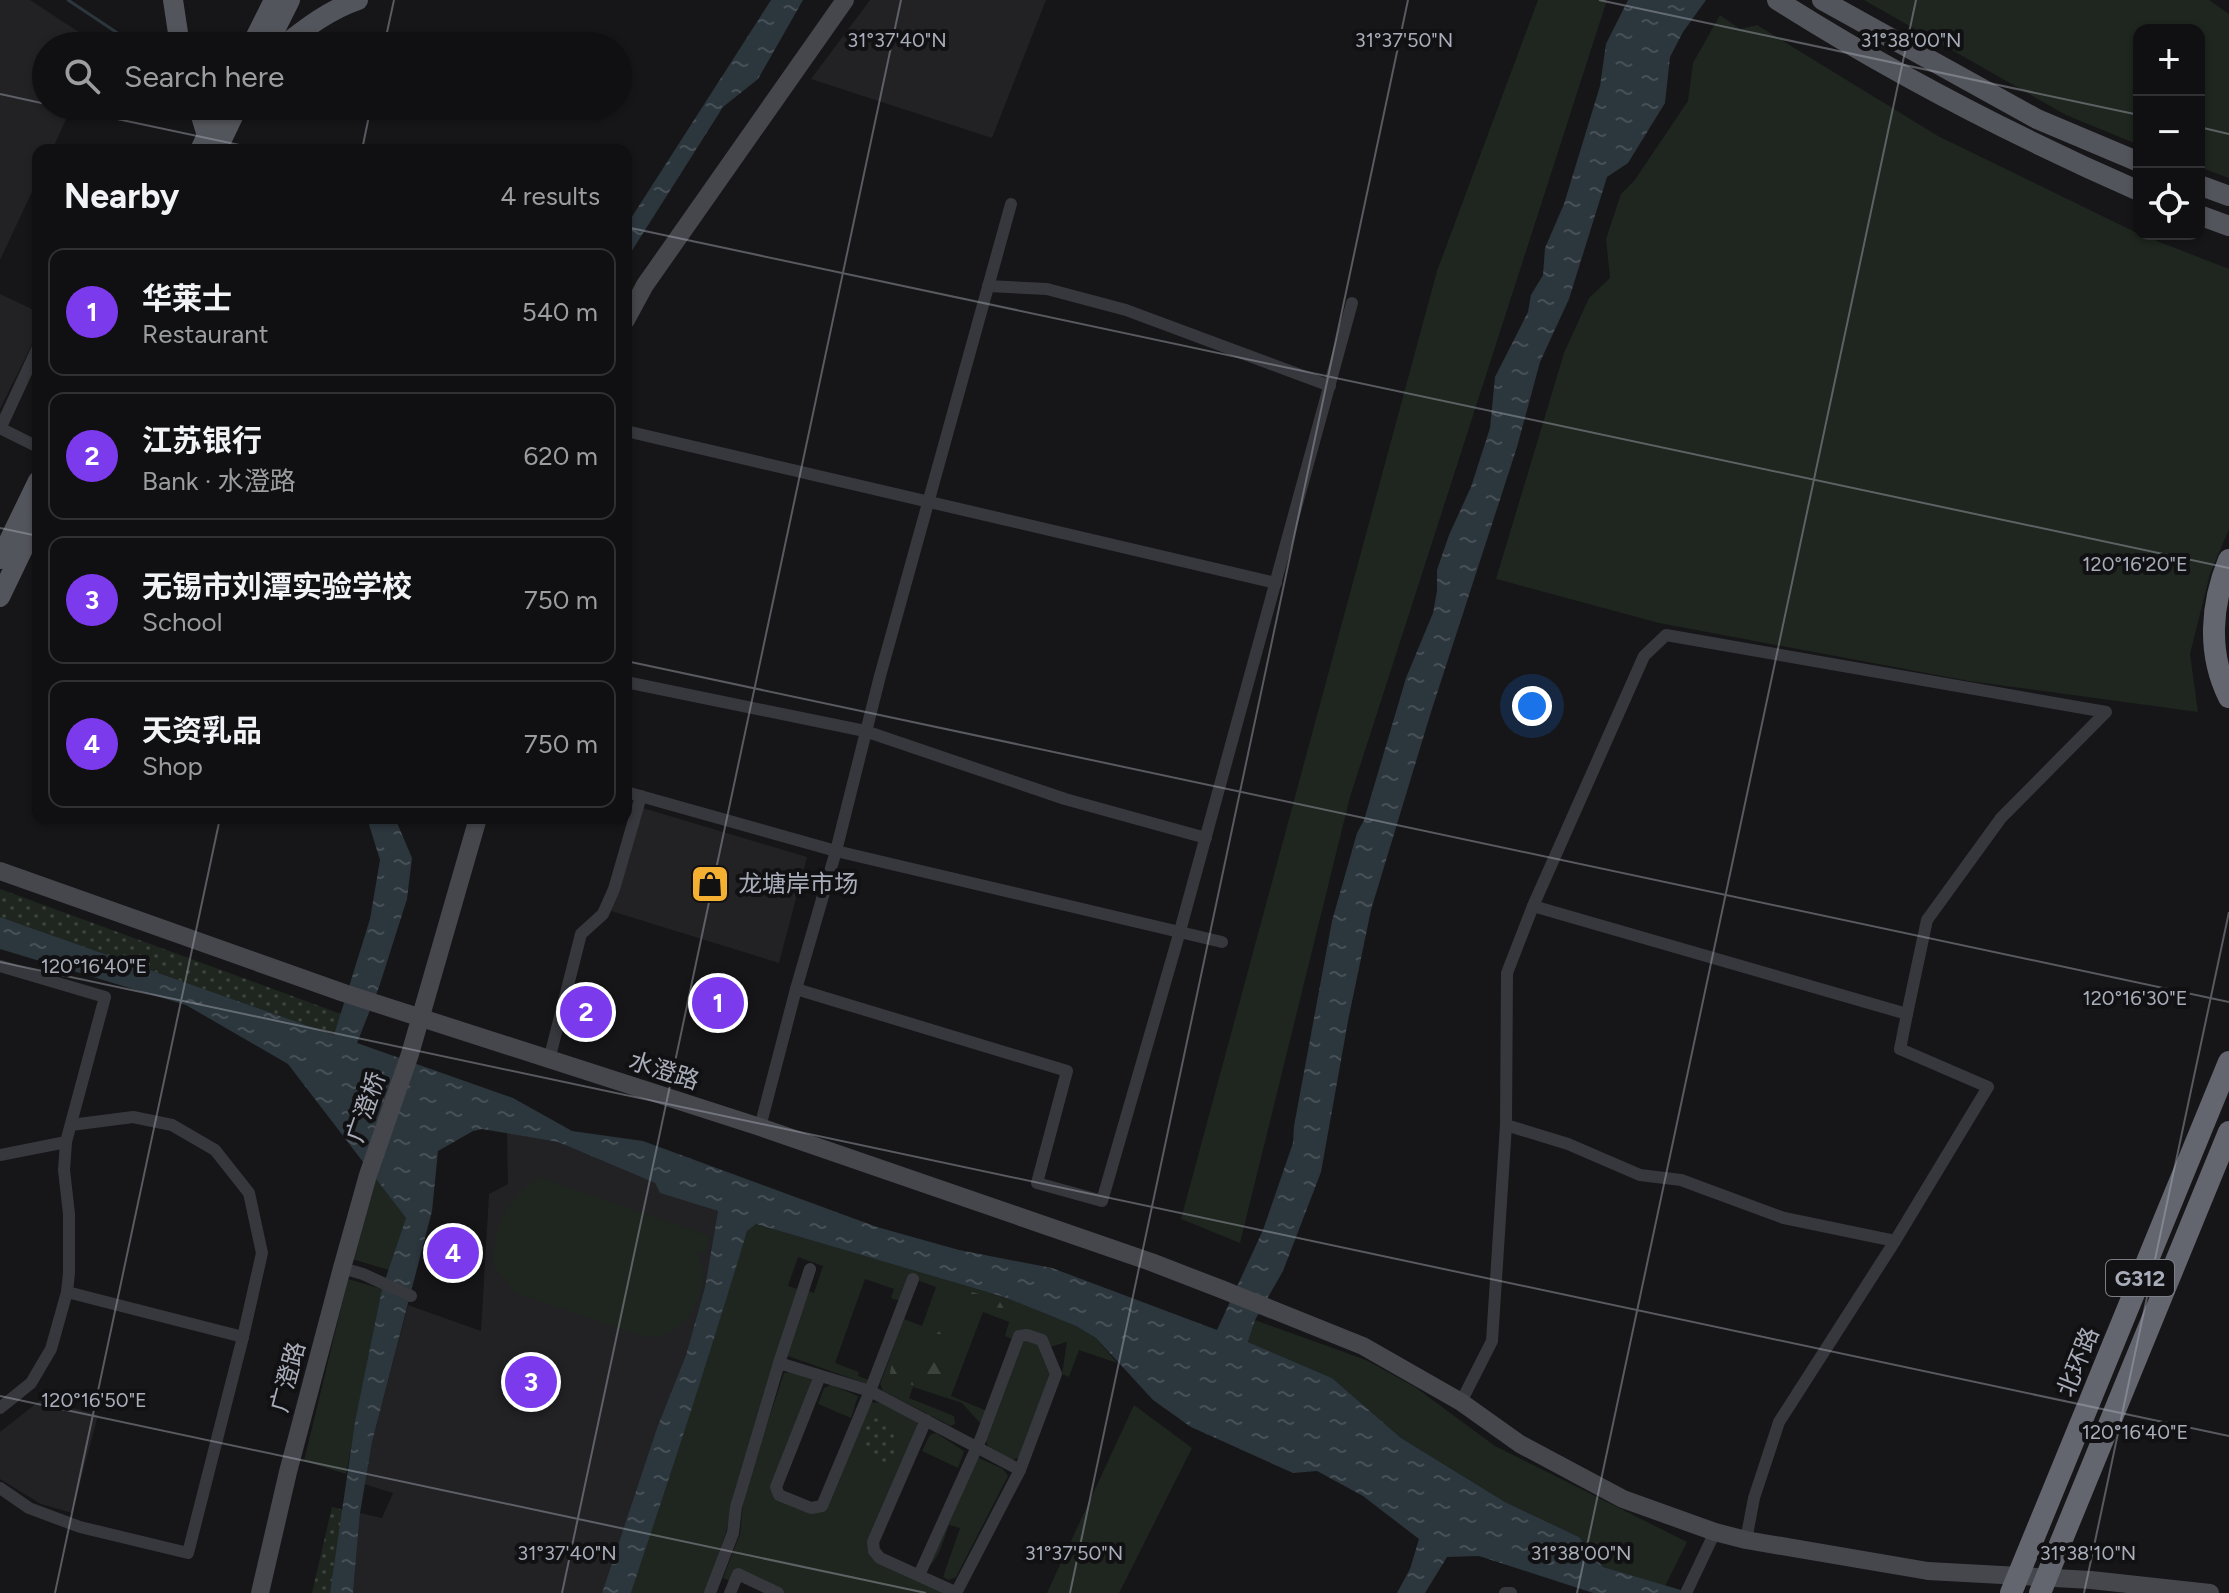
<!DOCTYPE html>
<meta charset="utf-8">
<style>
:root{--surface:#101012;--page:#19191b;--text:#f1f3f6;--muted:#9c9d9f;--line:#303032;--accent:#7c3aed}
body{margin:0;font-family:Figtree,"Noto Sans SC",sans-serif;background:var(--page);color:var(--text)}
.controls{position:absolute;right:24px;top:24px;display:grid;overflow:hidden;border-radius:16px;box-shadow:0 2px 6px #0004}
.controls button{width:72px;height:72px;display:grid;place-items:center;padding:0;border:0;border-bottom:2px solid var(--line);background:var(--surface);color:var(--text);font:40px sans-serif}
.you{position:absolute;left:1532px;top:706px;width:28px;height:28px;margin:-20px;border:6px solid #fff;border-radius:50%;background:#1a73e8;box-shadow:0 0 0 12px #1a73e833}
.badge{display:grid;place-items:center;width:52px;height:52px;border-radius:50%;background:var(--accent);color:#fff;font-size:26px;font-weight:700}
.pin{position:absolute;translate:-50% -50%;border:4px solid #fff;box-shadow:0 2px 8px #0006}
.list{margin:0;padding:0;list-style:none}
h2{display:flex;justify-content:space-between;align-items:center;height:104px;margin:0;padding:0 32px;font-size:34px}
h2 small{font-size:26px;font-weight:400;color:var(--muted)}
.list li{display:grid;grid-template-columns:52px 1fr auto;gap:24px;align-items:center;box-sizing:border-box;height:128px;margin:0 16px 16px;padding:0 16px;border:2px solid var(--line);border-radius:16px}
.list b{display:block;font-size:30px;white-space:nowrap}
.list p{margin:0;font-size:26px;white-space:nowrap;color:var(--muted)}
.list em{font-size:26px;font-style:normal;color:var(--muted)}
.icon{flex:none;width:44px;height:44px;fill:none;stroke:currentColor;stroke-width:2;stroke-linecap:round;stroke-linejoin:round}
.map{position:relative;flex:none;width:2229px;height:1593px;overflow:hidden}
.search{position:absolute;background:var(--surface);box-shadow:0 2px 6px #0004;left:32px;top:32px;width:600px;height:88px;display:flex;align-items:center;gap:20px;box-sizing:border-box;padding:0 28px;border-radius:44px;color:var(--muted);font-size:30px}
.panel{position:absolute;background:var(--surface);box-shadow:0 2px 6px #0004;left:32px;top:144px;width:600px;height:680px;border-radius:16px}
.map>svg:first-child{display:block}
.built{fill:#222225}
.grass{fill:#1e261f}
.forest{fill:url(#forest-firs)}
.park{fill:url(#park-dots)}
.water{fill:url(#water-ripples)}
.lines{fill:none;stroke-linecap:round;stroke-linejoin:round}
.stream{stroke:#2c363d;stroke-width:3}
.street{stroke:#37383d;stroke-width:12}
.secondary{stroke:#45474d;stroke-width:18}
.primary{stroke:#53555c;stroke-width:20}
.highway{stroke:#63666f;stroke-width:22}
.ticks{fill:none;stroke:#a8adb9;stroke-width:2;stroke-opacity:0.45}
.labels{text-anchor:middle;stroke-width:8;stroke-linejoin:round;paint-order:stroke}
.shield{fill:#111113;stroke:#7b7e87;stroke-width:2}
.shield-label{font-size:22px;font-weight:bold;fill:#a8adb9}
.poi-label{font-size:24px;fill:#a8adb9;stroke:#111113;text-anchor:start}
.street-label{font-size:24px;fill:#a8adb9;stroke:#111113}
.ticks-label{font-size:20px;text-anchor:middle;fill:#a8adb9;stroke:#111113;stroke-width:8;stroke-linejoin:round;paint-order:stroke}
</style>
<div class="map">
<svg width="2229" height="1593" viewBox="0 0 2229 1593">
<defs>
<pattern id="forest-firs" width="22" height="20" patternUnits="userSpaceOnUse" patternTransform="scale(2)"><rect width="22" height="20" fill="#1e261f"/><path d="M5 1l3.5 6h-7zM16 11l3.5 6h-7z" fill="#3c433d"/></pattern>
<pattern id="park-dots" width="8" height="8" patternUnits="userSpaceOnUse" patternTransform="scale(2)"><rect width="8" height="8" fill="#1e261f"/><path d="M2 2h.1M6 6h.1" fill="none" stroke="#3c433d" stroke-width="1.8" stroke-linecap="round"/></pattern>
<pattern id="water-ripples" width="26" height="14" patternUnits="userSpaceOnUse" patternTransform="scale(2)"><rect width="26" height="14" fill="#2c363d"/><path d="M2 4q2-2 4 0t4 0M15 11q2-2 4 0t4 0" fill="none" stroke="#485057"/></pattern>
</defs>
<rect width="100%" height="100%" fill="#161618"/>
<!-- built -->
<g class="built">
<path d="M0 0H30L100 46H46V106H72L52 150H38V179L0 260Z"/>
<path d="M870 0H1046L992 138 811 79Z"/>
<path d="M0 294 38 312V332L0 409Z"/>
<path d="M643 808 807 857 779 963 611 911Z"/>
<path d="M507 1133 558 1142 655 1183 660 1193 718 1211 705 1287 686 1355 657 1428 602 1593H353L360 1513 382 1518 393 1493 364 1484 372 1442 408 1305 481 1331 489 1194 508 1184Z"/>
<path d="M42 1399 98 1415 72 1513 41 1504 0 1479V1432Z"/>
</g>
<!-- grass -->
<g class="grass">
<path d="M1538 0H1607L1350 797 1240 1243 1181 1219 1437 271Z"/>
<path d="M1864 0H2209L2229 14V178L2199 167V30H2139V145L2066 115Z"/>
<path d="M1720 15 1740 29 1757 25 1938 136 2139 234 2229 269V529L2210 574 2190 654 2198 712 1969 681 1659 623 1496 579 1564 353 1589 298 1610 278 1606 239 1621 194 1634 181 1688 101 1693 63Z"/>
<path d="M375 1177 406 1218 389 1270 352 1259Z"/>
<path d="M539 1177 710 1236 705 1254 695 1251C698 1256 702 1263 703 1269 706 1297 685 1335 654 1337 648 1338 641 1335 635 1334L516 1293 494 1268C492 1225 505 1202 539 1177Z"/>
<path d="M756 1224 1004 1297 1076 1326 1096 1338 1117 1363 1079 1350 1069 1377 1062 1374 1067 1342 1050 1347 1029 1330H1018L1014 1340 1005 1336 1009 1322 983 1312 951 1396 987 1411 980 1423 962 1403 913 1387 909 1398 954 1416 955 1424 951 1426 883 1391 880 1384 904 1319 922 1326 936 1287 908 1277 900 1301 891 1298 894 1289 865 1279 835 1363 859 1372 858 1376 869 1380 867 1384 788 1356 786 1349 806 1290 814 1293 823 1266 798 1257 788 1286 798 1289 736 1486 726 1533 705 1593H631C671 1473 711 1352 747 1230Z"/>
<path d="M348 1279 382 1289 346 1474 304 1461Z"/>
<path d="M1255 1320 1366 1360 1415 1387 1495 1446 1687 1542 1665 1586 1603 1567 1579 1537 1505 1502 1401 1438 1332 1378 1248 1342Z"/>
<path d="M1025 1338 1042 1344 1052 1374 1021 1457 1012 1460 989 1449 985 1438 1020 1341Z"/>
<path d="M791 1372 811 1379 813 1386 773 1487 816 1512 870 1402 881 1403 916 1421 918 1425 868 1545 945 1593H782L768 1582 736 1568 730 1581 723 1578 740 1534 744 1494 784 1373Z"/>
<path d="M831 1385 858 1396 851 1418 818 1404 824 1388Z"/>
<path d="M1134 1405 1192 1448 1119 1593H1047Z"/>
<path d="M936 1433 964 1451 958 1468 922 1451 930 1435Z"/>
<path d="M979 1458 1003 1469 1008 1476 956 1577 949 1580 943 1577 960 1528 949 1525C943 1540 939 1562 924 1570L973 1460Z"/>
</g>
<!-- forest -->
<g class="forest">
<path d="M942 1283 1016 1305 1014 1308C987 1309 964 1303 942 1287Z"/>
<path d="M950 1319 955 1322 958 1329 948 1349 934 1343 933 1338Z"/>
<path d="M901 1353 922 1360 934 1356 943 1360 945 1369 939 1387 934 1390 896 1381 890 1374C891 1365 893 1359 901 1353Z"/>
</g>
<!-- park -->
<g class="park">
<path d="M0 889 341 1014 334 1035 0 917Z"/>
<path d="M875 1418C894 1423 899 1443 896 1461L884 1469C862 1460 857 1438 870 1419Z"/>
<path d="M332 1507 343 1510 330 1593H312Z"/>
</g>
<!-- water -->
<g class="water">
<path d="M771 0H803L758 79 723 107 626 260V226Z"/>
<path d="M1628 0H1706L1683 32 1670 57 1665 103 1628 163 1607 177 1569 299 1540 362 1517 447 1431 712 1371 910 1348 1021 1321 1172 1283 1271 1255 1320 1248 1342 1332 1378 1401 1438 1505 1502 1579 1537 1603 1567 1691 1593H1593L1479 1556 1447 1557 1425 1593H1397L1410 1569 1419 1539 1363 1496 1317 1471 1293 1473 1191 1427 1153 1400 1096 1338 1076 1326 1004 1297 756 1224 747 1231C711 1352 671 1473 631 1593H602L657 1428 686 1355 705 1287 718 1211 660 1193 655 1183 558 1142 482 1129 473 1131 438 1151 432 1211 372 1442 360 1513 353 1593H330L355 1422 382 1289 406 1218 288 1064 186 1005 0 949V917L334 1035 370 919 380 860 367 818H395L412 858 407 899 379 987 357 1043 513 1098 572 1131 643 1141 877 1227 959 1250 1052 1268 1217 1330 1263 1230 1293 1143 1294 1126 1332 921 1357 833 1364 820 1406 678 1433 613 1437 591V570L1449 535 1471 487 1490 428 1495 377 1528 312 1531 295 1543 275 1545 248 1564 204 1600 86 1606 44Z"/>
</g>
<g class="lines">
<!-- stream -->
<path class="stream" d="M68 0 137 46"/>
<!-- street -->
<g class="street">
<path d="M988 286 1047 289 1126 310 1330 386"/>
<path d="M0 428 38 447"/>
<path d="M0 429 38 347"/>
<path d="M626 431 1276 583"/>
<path d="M626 682 865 731 1065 799 1206 838"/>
<path d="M626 792 836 851 1222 942"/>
<path d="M1533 906 1907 1014 1900 1049 1988 1087 1895 1241 1779 1422 1754 1498 1746 1540"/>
<path d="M0 966 105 997 66 1142 64 1170 69 1214V1273L67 1292 51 1349 31 1383 0 1408"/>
<path d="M796 989 1067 1071 1037 1183 1102 1201 1180 931 1352 303"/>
<path d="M549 1060 581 934 603 914 614 889 641 796"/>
<path d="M1506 1125 1568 1144 1640 1175 1681 1180 1784 1218 1895 1241"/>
<path d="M760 1127 796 989 836 851 880 676 1011 204"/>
<path d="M0 1155 66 1142"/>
<path d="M342 1268 363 1274 411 1296"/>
<path d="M67 1292 243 1337 262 1253 249 1193 215 1150 172 1125 133 1117 71 1125"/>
<path d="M779 1363 810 1269"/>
<path d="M820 1376 776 1487 779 1495 811 1508 822 1506 870 1391 913 1279"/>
<path d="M1461 1402 1492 1341 1506 1125 1507 973 1533 906 1644 656 1666 635 2106 712 2001 818 1927 920 1907 1014"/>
<path d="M926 1420 873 1542 874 1551 880 1558 955 1592"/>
<path d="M0 1488 29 1508 80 1527 188 1553 243 1337"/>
<path d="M919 1575 981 1438 1019 1336 1027 1335 1042 1340 1056 1374 1020 1470"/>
<path d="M710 1593 733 1533 736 1507 779 1363 870 1391 1020 1470 956 1593"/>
<path d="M730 1593 738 1574 778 1593"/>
<path d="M1505 1593H1511"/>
<path d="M1686 1593 1715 1532"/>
</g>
<!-- secondary -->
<g class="secondary">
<path d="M626 320 645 285 845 0"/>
<path d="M0 871 344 993 760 1127 1151 1262 1221 1289 1363 1346 1461 1402 1520 1444 1623 1499 1715 1532 1746 1540 1928 1571 2091 1580 2210 1593"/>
<path d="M260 1593 288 1472 342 1268 368 1175 410 1054 478 818"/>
</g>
<!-- primary -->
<g class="primary">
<path d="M173 0 180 46"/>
<path d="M1777 0C1892 73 2014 136 2139 191"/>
<path d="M1822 0 2037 119 2139 162"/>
<path d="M251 46 274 0"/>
<path d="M267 46 290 0"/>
<path d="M283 46C307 27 329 10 358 0"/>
<path d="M198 106 207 136"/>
<path d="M200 150 221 106"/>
<path d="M217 150 238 106"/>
<path d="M2199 185 2229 196"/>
<path d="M2199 215 2229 226"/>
<path d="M0 559 38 481"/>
<path d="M0 597 38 518"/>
</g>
<!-- highway -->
<g class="highway">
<path d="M2229 560C2211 604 2207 653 2229 697"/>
<path d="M2011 1593 2229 1062"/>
<path d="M2040 1593 2229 1132"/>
</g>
</g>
<!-- ticks -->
<path class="ticks" d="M1599 0 2139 115M384 46 394 0M0 94 46 104M56 106 263 150M2199 127 2229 134M362 150 371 106M626 227 2229 568M0 528 38 536M626 661 2229 1002M0 962 2229 1436M0 1396 926 1593M55 1593 220 818M562 1593 901 0M1070 1593 1408 0M1577 1593 1916 0M2084 1593 2229 912"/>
<!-- icons -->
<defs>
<g id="shop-square" transform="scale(2)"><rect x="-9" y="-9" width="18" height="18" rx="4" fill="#f5b032" stroke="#111113"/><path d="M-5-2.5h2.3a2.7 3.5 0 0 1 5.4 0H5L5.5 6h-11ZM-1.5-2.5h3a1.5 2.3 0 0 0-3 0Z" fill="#111"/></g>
</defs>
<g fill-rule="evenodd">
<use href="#shop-square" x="710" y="884"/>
</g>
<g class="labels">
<!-- shield labels -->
<rect class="shield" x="2106" y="1260" width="68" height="36" rx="6"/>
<g class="shield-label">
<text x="2140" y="1286">G312</text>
</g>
<!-- poi labels -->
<g class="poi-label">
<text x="738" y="892">龙塘岸市场</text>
</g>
<!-- street labels -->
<g class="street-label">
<text transform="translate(664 1071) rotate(18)" y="8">水澄路</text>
<text transform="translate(366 1107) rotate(-71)" y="8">广澄桥</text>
<text transform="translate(2078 1362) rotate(-68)" y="8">北环路</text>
<text transform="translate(288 1377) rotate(-75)" y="8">广澄路</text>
</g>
</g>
<g class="ticks-label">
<text x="897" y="47">31°37'40"N</text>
<text x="1404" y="47">31°37'50"N</text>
<text x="1911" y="47">31°38'00"N</text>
<text x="2135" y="571">120°16'20"E</text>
<text x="94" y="973">120°16'40"E</text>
<text x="2135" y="1005">120°16'30"E</text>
<text x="94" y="1407">120°16'50"E</text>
<text x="2135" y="1439">120°16'40"E</text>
<text x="567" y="1560">31°37'40"N</text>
<text x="1074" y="1560">31°37'50"N</text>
<text x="1581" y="1560">31°38'00"N</text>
<text x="2088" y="1560">31°38'10"N</text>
</g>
</svg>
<div class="controls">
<button>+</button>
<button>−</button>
<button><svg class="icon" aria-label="locate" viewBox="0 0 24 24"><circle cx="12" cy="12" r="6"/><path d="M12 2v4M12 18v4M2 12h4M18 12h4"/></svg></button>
</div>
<div class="you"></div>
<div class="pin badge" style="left:718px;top:1003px">1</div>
<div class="pin badge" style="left:586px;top:1012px">2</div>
<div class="pin badge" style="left:531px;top:1382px">3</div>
<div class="pin badge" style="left:453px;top:1253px">4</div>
<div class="search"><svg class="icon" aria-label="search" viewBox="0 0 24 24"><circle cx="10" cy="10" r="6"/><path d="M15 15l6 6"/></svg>Search here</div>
<section class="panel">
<h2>Nearby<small>4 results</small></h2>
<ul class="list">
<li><span class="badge">1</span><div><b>华莱士</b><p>Restaurant</p></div><em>540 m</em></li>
<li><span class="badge">2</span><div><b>江苏银行</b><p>Bank · 水澄路</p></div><em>620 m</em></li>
<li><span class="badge">3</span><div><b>无锡市刘潭实验学校</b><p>School</p></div><em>750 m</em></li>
<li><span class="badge">4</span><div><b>天资乳品</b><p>Shop</p></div><em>750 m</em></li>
</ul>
</section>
</div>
